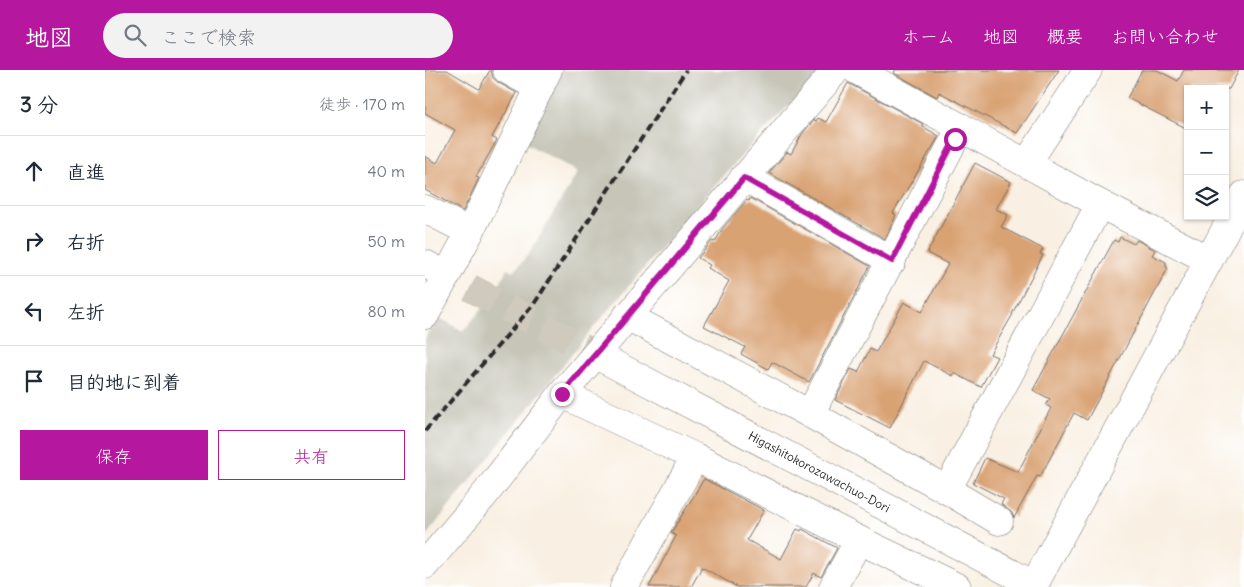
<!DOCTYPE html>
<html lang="ja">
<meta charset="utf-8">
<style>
:root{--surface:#fff;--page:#f2f2f3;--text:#1f2937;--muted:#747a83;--line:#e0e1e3;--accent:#b5179e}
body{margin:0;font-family:Delius,"Klee One",sans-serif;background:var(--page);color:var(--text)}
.controls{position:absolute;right:15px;top:15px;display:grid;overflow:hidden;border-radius:0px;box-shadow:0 1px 4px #0004}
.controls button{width:45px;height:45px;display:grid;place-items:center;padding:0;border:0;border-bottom:1px solid var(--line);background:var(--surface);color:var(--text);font:25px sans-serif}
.stop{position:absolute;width:15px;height:15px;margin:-11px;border:4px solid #b5179e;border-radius:50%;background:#fff}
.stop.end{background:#b5179e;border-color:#fff;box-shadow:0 1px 5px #0008}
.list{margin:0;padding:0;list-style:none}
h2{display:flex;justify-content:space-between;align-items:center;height:65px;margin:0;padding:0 20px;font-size:21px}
h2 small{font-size:16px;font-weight:400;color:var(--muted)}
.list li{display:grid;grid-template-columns:32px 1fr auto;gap:15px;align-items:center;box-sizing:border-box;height:70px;padding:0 20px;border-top:1px solid var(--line)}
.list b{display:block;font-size:19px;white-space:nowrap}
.list em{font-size:16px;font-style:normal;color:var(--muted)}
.actions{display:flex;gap:10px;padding:15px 20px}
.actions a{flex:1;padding:11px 0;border:1px solid var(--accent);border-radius:0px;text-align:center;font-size:18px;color:var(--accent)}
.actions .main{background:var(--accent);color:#fff}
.icon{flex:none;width:28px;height:28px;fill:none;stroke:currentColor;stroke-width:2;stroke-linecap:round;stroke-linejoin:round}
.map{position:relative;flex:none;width:819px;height:517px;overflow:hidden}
header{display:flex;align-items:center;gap:30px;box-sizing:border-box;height:70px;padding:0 25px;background:var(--accent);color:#fff}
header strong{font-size:24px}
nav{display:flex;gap:28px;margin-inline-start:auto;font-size:18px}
.search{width:350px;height:45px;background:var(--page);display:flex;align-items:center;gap:12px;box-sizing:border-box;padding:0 18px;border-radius:28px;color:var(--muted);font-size:19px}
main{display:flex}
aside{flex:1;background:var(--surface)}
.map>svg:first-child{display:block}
.industrial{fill:#c6c5b8}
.building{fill:#d9a273}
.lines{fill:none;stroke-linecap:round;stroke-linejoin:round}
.tertiary-tunnel{stroke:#d0c9be;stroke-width:28;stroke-dasharray:28 14;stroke-linecap:butt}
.minor-casing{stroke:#73706b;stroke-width:29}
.tertiary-casing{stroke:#73706b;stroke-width:29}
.minor{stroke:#fff;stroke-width:28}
.tertiary{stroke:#fff;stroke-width:28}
.rail{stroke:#2b2b2b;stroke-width:4;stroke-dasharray:8 4;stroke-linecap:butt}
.route{stroke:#b5179e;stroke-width:6}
.labels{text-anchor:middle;stroke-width:5;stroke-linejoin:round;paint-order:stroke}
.street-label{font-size:12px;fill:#2b2b2b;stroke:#fff}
</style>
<header>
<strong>地図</strong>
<div class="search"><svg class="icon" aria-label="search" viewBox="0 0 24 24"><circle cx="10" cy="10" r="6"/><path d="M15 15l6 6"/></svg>ここで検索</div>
<nav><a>ホーム</a><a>地図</a><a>概要</a><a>お問い合わせ</a></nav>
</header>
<main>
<aside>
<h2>3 分<small>徒歩 · 170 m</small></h2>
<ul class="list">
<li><svg class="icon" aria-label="ahead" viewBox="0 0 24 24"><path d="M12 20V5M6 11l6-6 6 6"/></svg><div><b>直進</b></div><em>40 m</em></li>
<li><svg class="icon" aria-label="right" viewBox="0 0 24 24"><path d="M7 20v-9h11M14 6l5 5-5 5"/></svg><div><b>右折</b></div><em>50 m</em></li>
<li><svg class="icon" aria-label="left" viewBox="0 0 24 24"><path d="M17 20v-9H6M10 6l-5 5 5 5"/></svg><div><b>左折</b></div><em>80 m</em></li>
<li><svg class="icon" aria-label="arrive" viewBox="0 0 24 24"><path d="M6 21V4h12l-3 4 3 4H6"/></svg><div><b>目的地に到着</b></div></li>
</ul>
<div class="actions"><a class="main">保存</a><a>共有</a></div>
</aside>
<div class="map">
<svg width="819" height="517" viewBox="0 0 819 517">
<rect width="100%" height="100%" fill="#fff"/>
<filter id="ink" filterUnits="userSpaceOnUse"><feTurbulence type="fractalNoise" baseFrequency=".02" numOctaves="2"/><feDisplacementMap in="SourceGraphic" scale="10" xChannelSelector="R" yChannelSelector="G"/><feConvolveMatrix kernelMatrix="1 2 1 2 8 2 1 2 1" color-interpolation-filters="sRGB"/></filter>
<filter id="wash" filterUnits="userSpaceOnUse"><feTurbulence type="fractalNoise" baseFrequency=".0096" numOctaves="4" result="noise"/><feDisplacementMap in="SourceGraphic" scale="20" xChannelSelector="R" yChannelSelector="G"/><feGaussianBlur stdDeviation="1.12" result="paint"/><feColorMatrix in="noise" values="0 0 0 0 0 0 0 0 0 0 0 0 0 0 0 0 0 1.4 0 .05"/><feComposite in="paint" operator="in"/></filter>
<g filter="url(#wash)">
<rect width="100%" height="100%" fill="#f9f0e3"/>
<!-- industrial -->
<path class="industrial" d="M135 0H399L339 61 272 136 164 263 0 467V269L11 246 38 261 69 225 82 199 89 201 104 184 153 102 100 73Z"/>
<g id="blocks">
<!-- building -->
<g class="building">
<path d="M0 0H22L54 19 65 0H66L68 8 74 13 92 23 67 67 72 70 51 107 54 108 38 141 0 120V86L12 93 30 60 0 43Z"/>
<path d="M470 0H634L592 63 514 22 512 27 469 3Z"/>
<path d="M717 0H732L753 11 759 0H814L804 19H763V59L702 28Z"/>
<path d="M423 13 498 54 497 56 514 66 468 143 471 145 470 148 460 169 344 103 362 82 366 84 377 64 389 50 391 51 393 48 401 52Z"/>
<path d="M550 93 586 112 571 139 583 145 576 157 618 179 615 184 618 185 587 244H588L565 284 572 287 556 317 529 303 528 306 499 291 465 358 410 330 426 299 433 302 445 279 451 282 479 232 497 242 523 194 502 183Z"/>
<path d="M325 128 445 196 384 312 347 292 343 299 316 284 320 277 279 256 304 211 283 198 285 195 273 188 287 171 290 172 298 158 322 130 324 131Z"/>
<path d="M695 167 709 174 712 170 730 180 727 185 741 192V197L743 198 662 350 649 343 615 407 612 406 589 448 587 443 576 434 579 429 548 413 560 388 593 402 626 338 621 335 625 329 608 320 689 170 693 172Z"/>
<path d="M279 409 339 440 322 470 356 489 372 459 376 461 377 459 412 478 396 507 389 503 381 517H312L277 497 266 517H224L251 466 246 463Z"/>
</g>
</g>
</g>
<g filter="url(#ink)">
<use href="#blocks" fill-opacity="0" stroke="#73706b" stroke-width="1"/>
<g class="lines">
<!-- tertiary-tunnel -->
<path class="tertiary-tunnel" d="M8 198 179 289"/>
<!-- minor casing -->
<g class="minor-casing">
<g id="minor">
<path d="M82 0 115 18"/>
<path d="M431 0 675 134 784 190"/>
<path d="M602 93 663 0"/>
<path d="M319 107 467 191"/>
<path d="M0 139 45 162"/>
<path d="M0 245 45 162 123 0"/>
<path d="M202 246 385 344 522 420 675 134"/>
<path d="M137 324 270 387 434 470 532 517"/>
<path d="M385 344 536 57"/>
<path d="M522 420 574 451"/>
<path d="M0 495 61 423 137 324 411 0"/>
<path d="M199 517 270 387"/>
<path d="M408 517 434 470"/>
</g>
</g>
<!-- tertiary casing -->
<g class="tertiary-casing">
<g id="tertiary">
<path d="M0 194 8 198"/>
<path d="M179 289 609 515"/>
<path d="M608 517 819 125"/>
</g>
</g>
<!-- minor -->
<use href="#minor" class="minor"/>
<!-- tertiary -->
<use href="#tertiary" class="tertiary"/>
<!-- rail -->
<path class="rail" d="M0 361 109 234 261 0"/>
</g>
</g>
<g class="lines" filter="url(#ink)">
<!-- route -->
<path class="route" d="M137 324 319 108 467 191 530 69"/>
</g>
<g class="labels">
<!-- street labels -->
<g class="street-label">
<text transform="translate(394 402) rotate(28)" y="4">Higashitokorozawachuo-Dori</text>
</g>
</g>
</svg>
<div class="controls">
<button>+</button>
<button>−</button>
<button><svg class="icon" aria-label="layers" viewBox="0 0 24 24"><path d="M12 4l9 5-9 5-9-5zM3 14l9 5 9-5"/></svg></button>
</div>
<div class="stop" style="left:530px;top:69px"></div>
<div class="stop end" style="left:137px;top:324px"></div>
</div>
</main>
